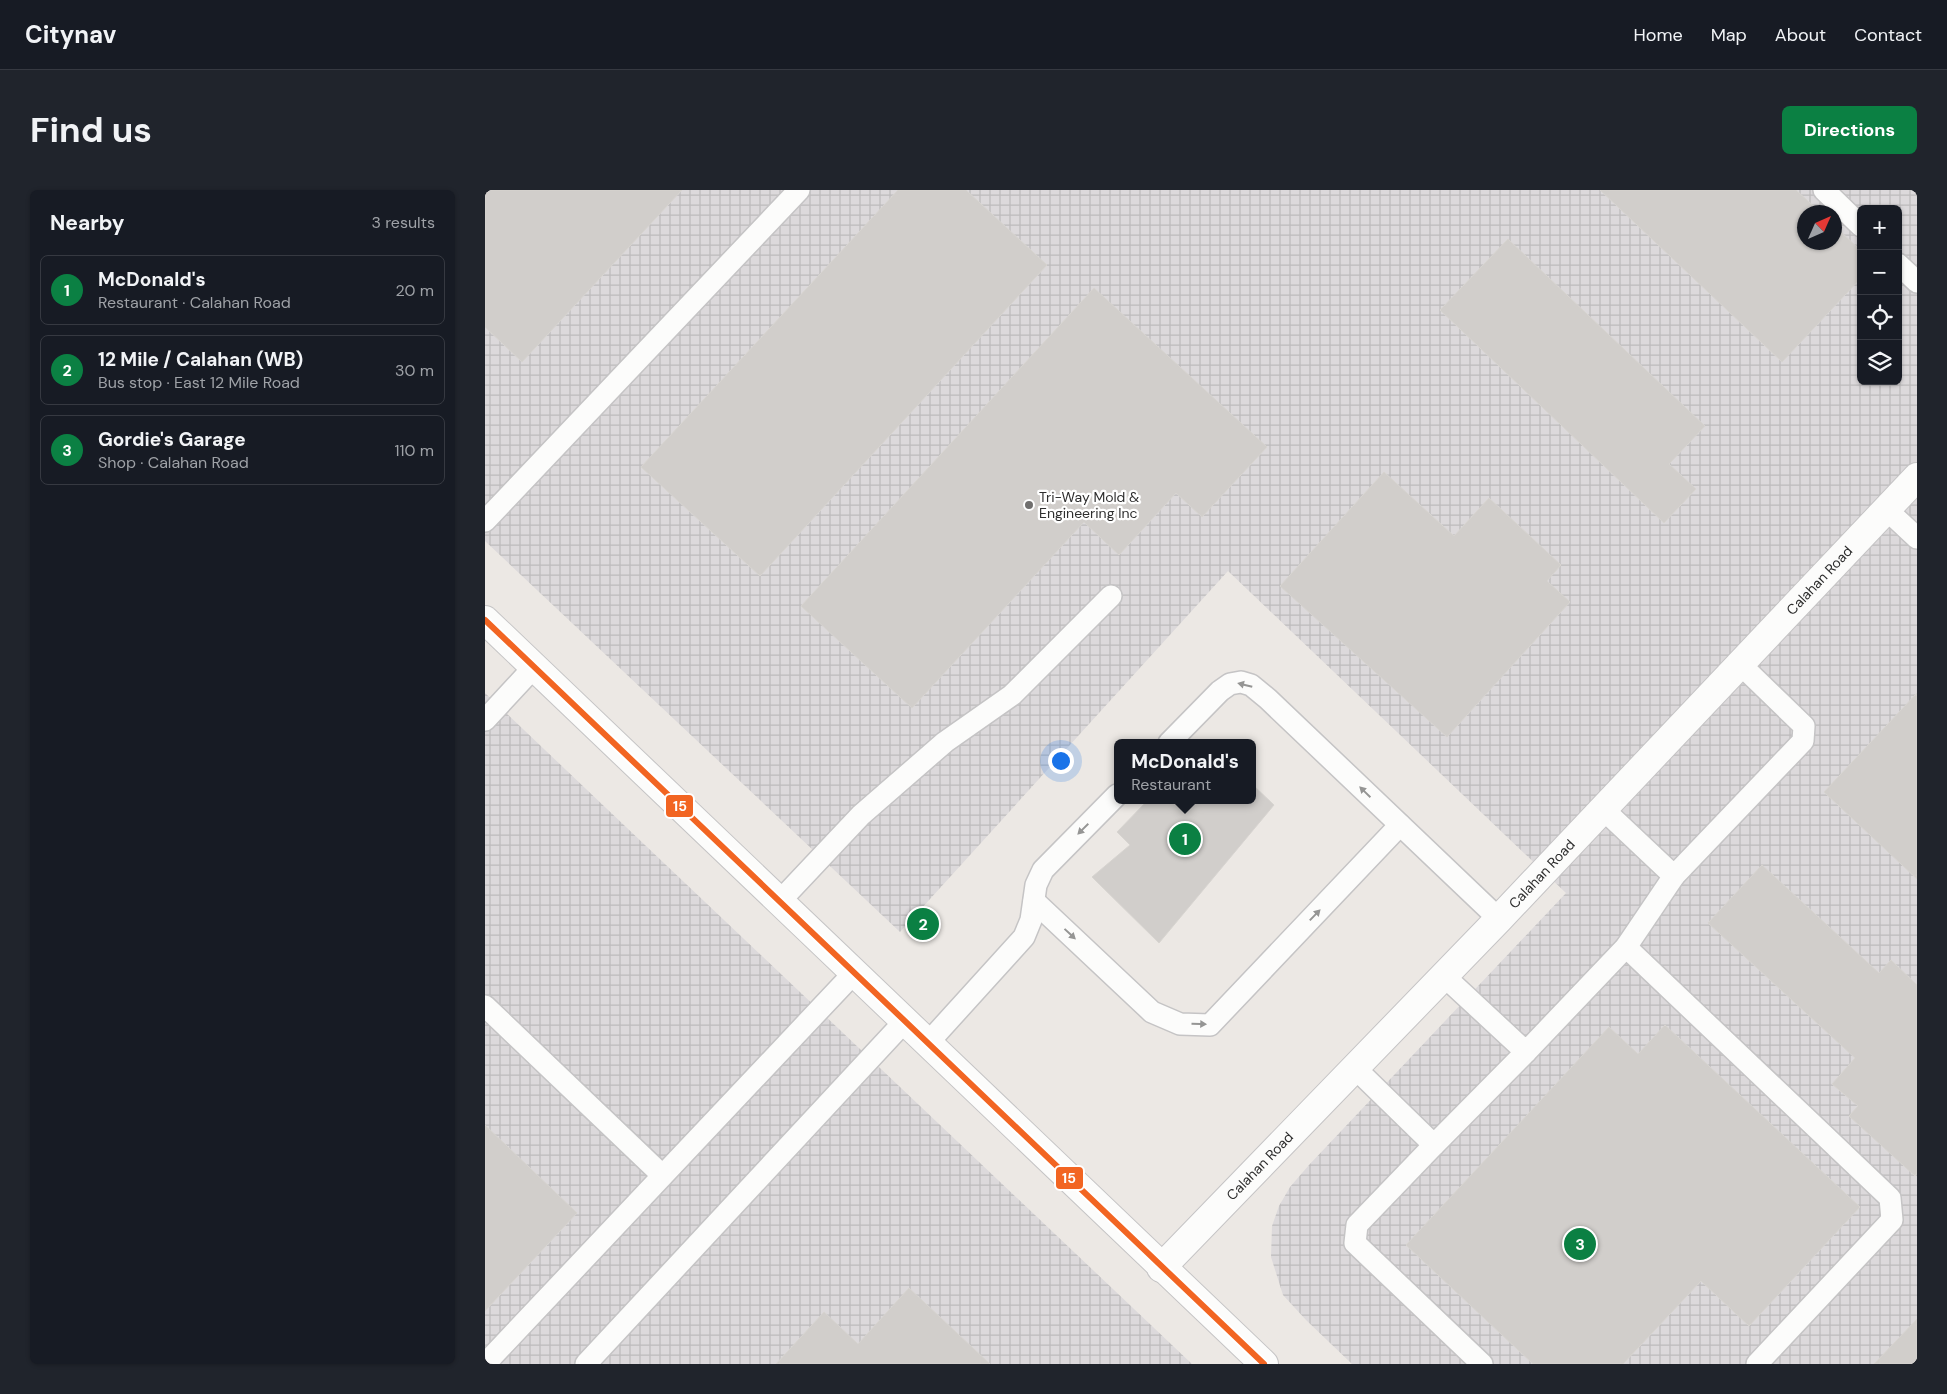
<!DOCTYPE html>
<meta charset="utf-8">
<style>
:root{--surface:#171b24;--page:#20242c;--text:#f1f3f6;--muted:#9ea1a6;--line:#363941;--accent:#0b8043}
body{margin:0;font-family:"DM Sans",sans-serif;background:var(--page);color:var(--text)}
.controls{position:absolute;right:15px;top:15px;display:grid;overflow:hidden;border-radius:8px;box-shadow:0 1px 4px #0004}
.controls button{width:45px;height:45px;display:grid;place-items:center;padding:0;border:0;border-bottom:1px solid var(--line);background:var(--surface);color:var(--text);font:25px sans-serif}
.compass{position:absolute;left:1312px;top:15px;width:45px;height:45px;border-radius:50%;background:var(--surface);box-shadow:0 1px 4px #0004;rotate:45deg}
.you{position:absolute;left:575px;top:570px;width:18px;height:18px;margin:-12px;border:4px solid #fff;border-radius:50%;background:#1a73e8;box-shadow:0 0 0 8px #1a73e833}
.badge{display:grid;place-items:center;width:32px;height:32px;border-radius:50%;background:var(--accent);color:#fff;font-size:16px;font-weight:700}
.pin{position:absolute;translate:-50% -50%;border:2px solid #fff;box-shadow:0 1px 5px #0006}
.popup{position:absolute;left:629px;top:549px;width:142px;height:65px;box-sizing:border-box;display:grid;place-content:center;border-radius:8px;background:var(--surface);filter:drop-shadow(0 1px 4px #0005);font-size:16px;white-space:nowrap;color:var(--muted)}
.popup b{font-size:19px;color:var(--text)}
.popup::after{content:'';position:absolute;left:50%;top:100%;margin-left:-10px;border:10px solid transparent;border-top-color:var(--surface)}
.list{margin:0;padding:0;list-style:none}
h2{display:flex;justify-content:space-between;align-items:center;height:65px;margin:0;padding:0 20px;font-size:21px}
h2 small{font-size:16px;font-weight:400;color:var(--muted)}
.list li{display:grid;grid-template-columns:32px 1fr auto;gap:15px;align-items:center;box-sizing:border-box;height:70px;margin:0 10px 10px;padding:0 10px;border:1px solid var(--line);border-radius:8px}
.list b{display:block;font-size:19px;white-space:nowrap}
.list p{margin:0;font-size:16px;white-space:nowrap;color:var(--muted)}
.list em{font-size:16px;font-style:normal;color:var(--muted)}
.icon{flex:none;width:28px;height:28px;fill:none;stroke:currentColor;stroke-width:2;stroke-linecap:round;stroke-linejoin:round}
.map{position:relative;flex:none;width:1432px;height:1174px;overflow:hidden;border-radius:8px}
header{display:flex;align-items:center;gap:30px;box-sizing:border-box;height:70px;padding:0 25px;background:var(--surface);border-bottom:1px solid var(--line)}
header strong{font-size:24px}
nav{display:flex;gap:28px;margin-inline-start:auto;font-size:18px}
.intro{display:flex;align-items:center;justify-content:space-between;box-sizing:border-box;height:120px;padding:0 30px}
h1{margin:0;font-size:35px}
.button{padding:12px 22px;border-radius:8px;background:var(--accent);color:#fff;font-size:18px;font-weight:700}
main{display:flex;gap:30px;padding:0 30px}
aside{flex:1;background:var(--surface);border-radius:8px;box-shadow:0 1px 4px #0004}
.map>svg:first-child{display:block}
.industrial{fill:url(#industrial-grid);fill-rule:evenodd}
.building{fill:#d1cecb;stroke:#d7d4d0}
.lines{fill:none;stroke-linecap:round;stroke-linejoin:round}
.lane-casing{stroke:#c5c4c5;stroke-width:24}
.street-casing{stroke:#c5c4c5;stroke-width:30}
.secondary-casing{stroke:#c5c4c5;stroke-width:30}
.lane{stroke:#fcfcfb;stroke-width:21}
.street{stroke:#fcfcfb;stroke-width:28}
.secondary{stroke:#fcfcfb;stroke-width:28}
.bus-1-casing{stroke:#fff;stroke-width:10}
.bus-1{stroke:#f26522;stroke-width:6}
.oneway{fill:#959594}
.poi-dot{fill:#706f6e;stroke:#fff;stroke-width:2}
.labels{text-anchor:middle;stroke-width:4.5;stroke-linejoin:round;paint-order:stroke}
.poi-label{font-size:14px;fill:#2e2e2e;stroke:#fff;text-anchor:start}
.street-label{font-size:14px;fill:#2e2e2e;stroke:#fff}
.line-badge{stroke:#fff;stroke-width:2}
.badge-label{font-size:14px;text-anchor:middle;font-weight:bold;fill:#fff}
</style>
<header>
<strong>Citynav</strong>
<nav><a>Home</a><a>Map</a><a>About</a><a>Contact</a></nav>
</header>
<div class="intro"><h1>Find us</h1><a class="button">Directions</a></div>
<main>
<aside>
<h2>Nearby<small>3 results</small></h2>
<ul class="list">
<li><span class="badge">1</span><div><b>McDonald's</b><p>Restaurant · Calahan Road</p></div><em>20 m</em></li>
<li><span class="badge">2</span><div><b>12 Mile / Calahan (WB)</b><p>Bus stop · East 12 Mile Road</p></div><em>30 m</em></li>
<li><span class="badge">3</span><div><b>Gordie's Garage</b><p>Shop · Calahan Road</p></div><em>110 m</em></li>
</ul>
</aside>
<div class="map">
<svg width="1432" height="1174" viewBox="0 0 1432 1174">
<defs>
<pattern id="industrial-grid" width="8" height="8" patternUnits="userSpaceOnUse" patternTransform="scale(1.25)"><rect width="8" height="8" fill="#dcd9db"/><path d="M0 4h8M4 0v8" fill="none" stroke="#bdbbbc"/></pattern>
</defs>
<rect width="100%" height="100%" fill="#ece8e4"/>
<!-- industrial -->
<g class="industrial">
<path d="M0 0H1432V1174H867L821 1130 798 1105 786 1067 787 1036 794 1016 805 997 824 975 1081 703 743 381 415 742 0 351ZM1376 19H1413V191H1376ZM1320 22H1350V52H1320Z"/>
<path d="M0 503 121 618 707 1174H0Z"/>
</g>
<!-- building -->
<g class="building">
<path d="M0 0H197L37 172 0 137Z"/>
<path d="M413 0H481L562 75 275 386 156 277Z"/>
<path d="M1115 0H1311L1335 22H1320V52H1350V36L1376 61V88L1297 172Z"/>
<path d="M1023 49 1220 236 1184 274 1211 299 1179 333 955 120Z"/>
<path d="M609 98 782 257 717 327 691 303 634 365 599 332 427 518 316 416Z"/>
<path d="M899 282 969 346 1004 308 1076 375 1062 391 1085 412 962 547 795 396Z"/>
<path d="M1432 503V689L1339 602Z"/>
<path d="M768 595 789 615 674 753 607 687 645 655 632 642 663 610H768Z"/>
<path d="M1277 675 1394 783 1406 770 1432 795V983L1430 986 1364 926 1373 916 1347 894 1370 868 1223 733Z"/>
<path d="M1180 835 1375 1017 1264 1136 1216 1091 1138 1174H1048L921 1055 1124 837 1153 864Z"/>
<path d="M0 935 92 1023 0 1121Z"/>
<path d="M424 1098 505 1174H291L339 1122 373 1154Z"/>
<path d="M1432 1129V1174H1389Z"/>
</g>
<g class="lines">
<!-- lane casing -->
<g class="lane-casing">
<g id="lane">
<path d="M1339 0 1376 36"/>
<path d="M1413 74 1432 92"/>
<path d="M1401 319 1432 348"/>
<path d="M0 331 314 0"/>
<path d="M0 530 49 477"/>
<path d="M684 553 735 501 745 494 756 492 766 495 783 509 1014 729"/>
<path d="M1118 619 1189 686 1318 551 1319 536 1255 474"/>
<path d="M549 711 667 822 695 834 725 835 915 635"/>
<path d="M294 712 376 625 460 552 527 505 626 406"/>
<path d="M1141 757 1405 1008 1407 1030 1272 1174"/>
<path d="M959 786 1041 862 1141 757 1189 686"/>
<path d="M0 816 177 985"/>
<path d="M442 854 539 747 546 730 551 695 558 680 632 605"/>
<path d="M870 878 949 955 1041 862"/>
<path d="M949 955 872 1035 870 1053 997 1174"/>
<path d="M0 1174 368 784"/>
<path d="M101 1174 419 832"/>
</g>
</g>
<!-- street casing -->
<g class="street-casing">
<g id="street">
<path id="s1" d="M676 1078 1014 729 1432 287"/>
</g>
</g>
<!-- secondary casing -->
<g class="secondary-casing">
<path id="secondary" d="M0 430 779 1174"/>
</g>
<!-- lane -->
<use href="#lane" class="lane"/>
<!-- street -->
<use href="#street" class="street"/>
<!-- secondary -->
<use href="#secondary" class="secondary"/>
<!-- bus-1 casing -->
<g class="bus-1-casing">
<path id="bus-1" d="M0 430 779 1174"/>
</g>
<!-- bus-1 -->
<use href="#bus-1" class="bus-1"/>
</g>
<!-- one-way arrows -->
<defs><path id="oneway-solid" d="M-6-.8H1V-3.2L6.5 0L1 3.2V.8H-6Z" transform="scale(1.25)"/></defs>
<g class="oneway">
<use href="#oneway-solid" transform="translate(760 495) rotate(-166)"/>
<use href="#oneway-solid" transform="translate(880 602) rotate(-136)"/>
<use href="#oneway-solid" transform="translate(598 639) rotate(135)"/>
<use href="#oneway-solid" transform="translate(830 725) rotate(-46)"/>
<use href="#oneway-solid" transform="translate(585 744) rotate(43)"/>
<use href="#oneway-solid" transform="translate(714 834) rotate(2)"/>
</g>
<!-- markers -->
<circle class="poi-dot" cx="544" cy="315" r="5"/>
<g class="labels">
<!-- poi labels -->
<g class="poi-label">
<text x="554" y="312">Tri-Way Mold &amp;<tspan x="554" dy="16">Engineering Inc</tspan></text>
</g>
<!-- street labels -->
<g class="street-label">
<text dy="5" stroke="none"><textPath href="#s1" startOffset="952">Calahan Road</textPath></text>
<text dy="5" stroke="none"><textPath href="#s1" startOffset="548">Calahan Road</textPath></text>
<text dy="5" stroke="none"><textPath href="#s1" startOffset="142">Calahan Road</textPath></text>
</g>
</g>
<g class="line-badge">
<rect x="180" y="604" width="29" height="24" rx="5" fill="#f26522"/>
<rect x="570" y="976" width="29" height="24" rx="5" fill="#f26522"/>
</g>
<g class="badge-label">
<text x="195" y="621">15</text>
<text x="584" y="993">15</text>
</g>
</svg>
<div class="controls">
<button>+</button>
<button>−</button>
<button><svg class="icon" aria-label="locate" viewBox="0 0 24 24"><circle cx="12" cy="12" r="6"/><path d="M12 2v4M12 18v4M2 12h4M18 12h4"/></svg></button>
<button><svg class="icon" aria-label="layers" viewBox="0 0 24 24"><path d="M12 4l9 5-9 5-9-5zM3 14l9 5 9-5"/></svg></button>
</div>
<svg class="compass" viewBox="-18 -18 36 36"><path d="M0-13l5 13h-10z" fill="#e53935"/><path d="M0 13l5-13h-10z" fill="#9ea1a6"/></svg>
<div class="you"></div>
<div class="pin badge" style="left:700px;top:649px">1</div>
<div class="popup"><b>McDonald's</b>Restaurant</div>
<div class="pin badge" style="left:438px;top:734px">2</div>
<div class="pin badge" style="left:1095px;top:1054px">3</div>
</div>
</main>
